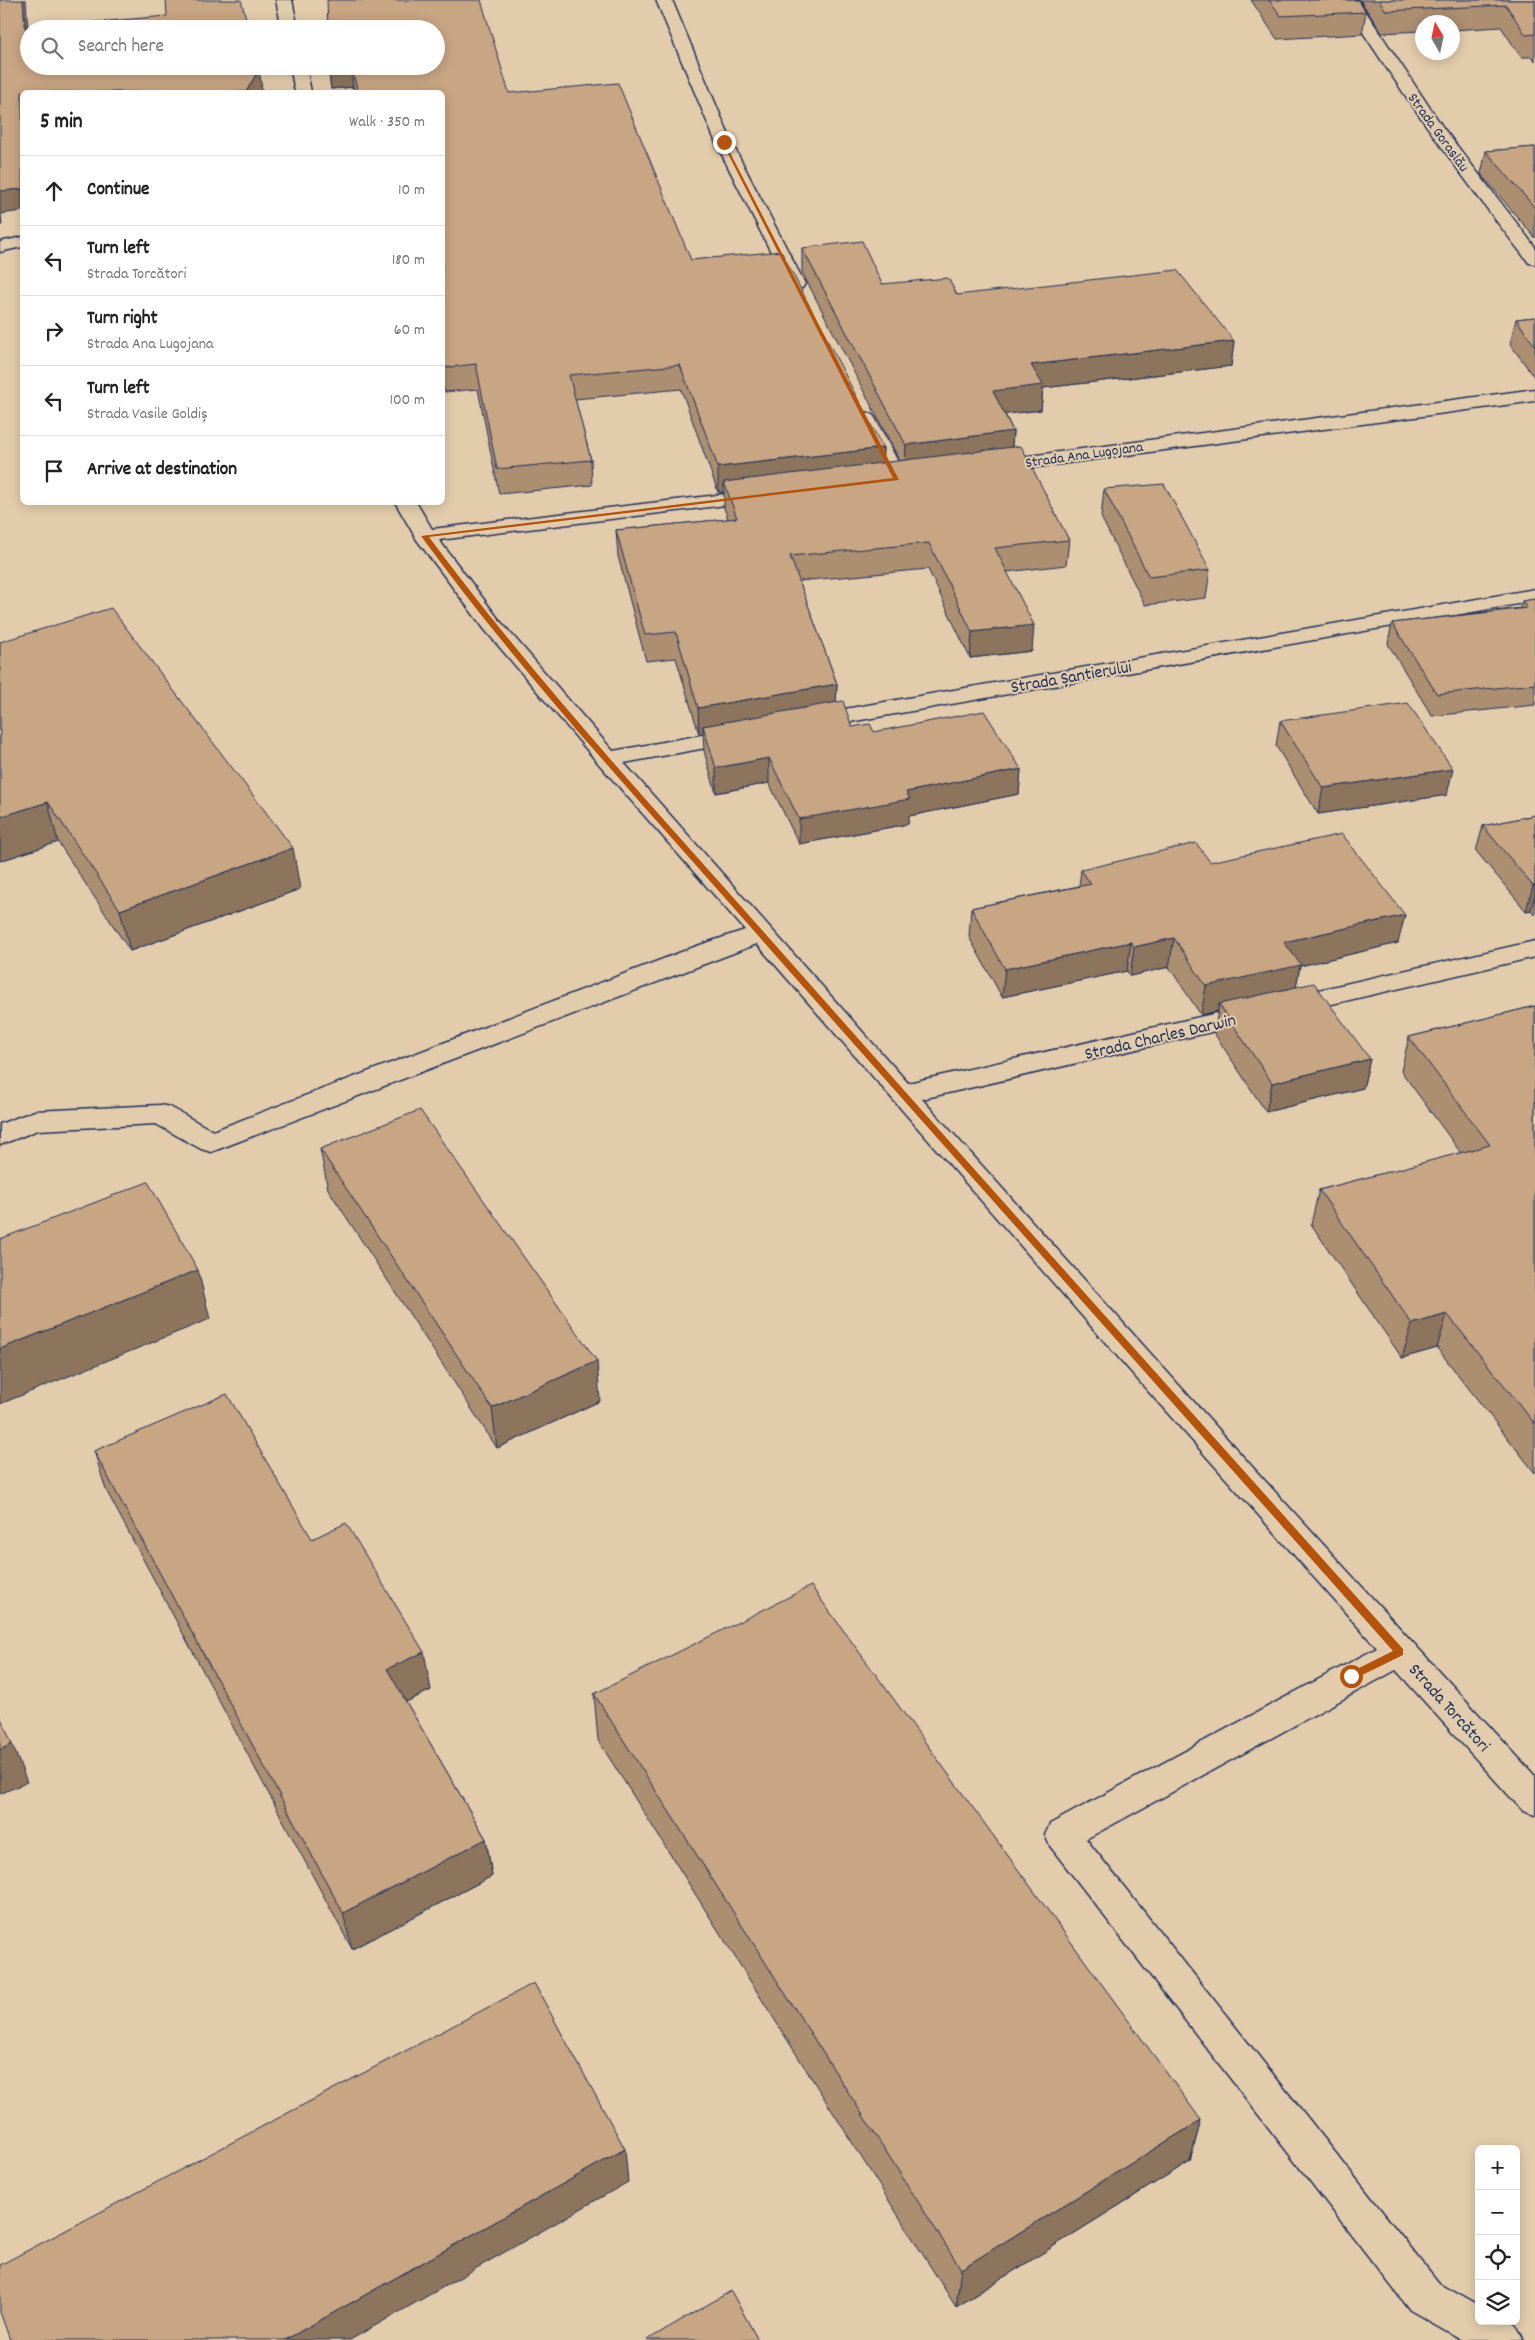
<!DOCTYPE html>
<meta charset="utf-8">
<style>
:root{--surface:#fff;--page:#f2f2f2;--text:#222;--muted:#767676;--line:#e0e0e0}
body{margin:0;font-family:Dekko,sans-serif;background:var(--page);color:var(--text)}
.controls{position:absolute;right:15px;bottom:15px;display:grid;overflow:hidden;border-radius:8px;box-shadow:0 2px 12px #0003}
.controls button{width:45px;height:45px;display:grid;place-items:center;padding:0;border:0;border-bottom:1px solid var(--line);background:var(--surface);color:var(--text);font:25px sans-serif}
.compass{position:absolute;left:1415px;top:15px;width:45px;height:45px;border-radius:50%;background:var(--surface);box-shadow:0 2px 12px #0003;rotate:351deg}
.stop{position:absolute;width:15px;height:15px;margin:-11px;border:4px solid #b45309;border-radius:50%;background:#fff}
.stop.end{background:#b45309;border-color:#fff;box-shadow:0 1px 5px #0008}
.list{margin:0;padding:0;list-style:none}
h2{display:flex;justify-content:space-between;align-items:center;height:65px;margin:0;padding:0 20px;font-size:21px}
h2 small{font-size:16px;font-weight:400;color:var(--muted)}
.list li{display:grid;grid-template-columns:32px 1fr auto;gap:15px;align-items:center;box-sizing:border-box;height:70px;padding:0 20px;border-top:1px solid var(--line)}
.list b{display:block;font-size:19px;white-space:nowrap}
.list p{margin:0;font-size:16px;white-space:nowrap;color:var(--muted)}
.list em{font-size:16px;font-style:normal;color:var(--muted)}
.icon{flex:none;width:28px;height:28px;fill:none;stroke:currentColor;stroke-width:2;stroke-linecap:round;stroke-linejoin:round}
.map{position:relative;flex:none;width:1535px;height:2340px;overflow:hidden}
.search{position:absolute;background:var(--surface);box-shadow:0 2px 12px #0003;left:20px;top:20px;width:425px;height:55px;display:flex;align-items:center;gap:12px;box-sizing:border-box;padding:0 18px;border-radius:28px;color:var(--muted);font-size:19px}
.panel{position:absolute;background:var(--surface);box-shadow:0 2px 12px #0003;left:20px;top:90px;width:425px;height:415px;border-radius:8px}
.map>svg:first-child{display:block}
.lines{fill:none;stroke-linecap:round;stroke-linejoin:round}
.minor-casing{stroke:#1b2f5e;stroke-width:3}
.minor{fill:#e3ccac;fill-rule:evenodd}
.wall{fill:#ac8e71;stroke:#1b2f5e}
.shaded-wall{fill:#8c745c;stroke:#1b2f5e}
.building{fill:#c8a583;stroke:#1b2f5e}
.route{fill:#b45309}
.labels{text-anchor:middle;stroke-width:4;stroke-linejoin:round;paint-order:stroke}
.far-street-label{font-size:15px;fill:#1b2f5e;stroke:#e3ccac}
.street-label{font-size:18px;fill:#1b2f5e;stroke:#e3ccac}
</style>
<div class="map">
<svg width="1535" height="2340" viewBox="0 0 1535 2340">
<rect width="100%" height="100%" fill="#e3ccac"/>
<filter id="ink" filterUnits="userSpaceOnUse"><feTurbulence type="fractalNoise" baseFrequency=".02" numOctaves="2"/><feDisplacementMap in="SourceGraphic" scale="10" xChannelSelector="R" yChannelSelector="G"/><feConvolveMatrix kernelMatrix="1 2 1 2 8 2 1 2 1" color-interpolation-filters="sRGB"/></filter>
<g filter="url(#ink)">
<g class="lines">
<!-- minor casing -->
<g class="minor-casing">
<g id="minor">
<path d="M276 0H292L298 29H282Z"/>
<path d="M656 0H672L732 143 805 284 802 288H790L787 284 716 143Z"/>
<path d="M1342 0H1358L1444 129 1535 247V264L1529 263C1462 178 1400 91 1342 0Z"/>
<path d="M290 66H306L311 92H295Z"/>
<path d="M22 237V247L0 252V242Z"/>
<path d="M1535 389V401L992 473 985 471 982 467 985 463 992 461Z"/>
<path d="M865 412 872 414 875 418 907 479 904 483 897 485 890 483 887 479 855 418 858 414Z"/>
<path d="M760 490 767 492 770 496 767 500 439 540 500 621 613 751 741 728 749 730 752 735 749 740 624 763 908 1083 1535 941V957L922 1099 1256 1471 1535 1776V1815L1523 1811 1396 1670 1086 1839 1438 2282 1479 2305V2321C1503 2321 1512 2315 1522 2340H1463L1410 2310 1050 1846 1045 1835 1050 1824 1377 1648 1139 1381 757 944 211 1152 201 1149 156 1124 38 1130 0 1145V1124L35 1111 160 1105 170 1107 213 1131 697 946 745 930 599 764 485 630 417 540 395 502H416L432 529Z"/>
<path d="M1535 589V601L810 729 802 727 799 722 802 717 810 715Z"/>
</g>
</g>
<!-- minor -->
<use href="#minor" class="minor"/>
</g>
<!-- wall -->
<g class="wall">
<path d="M1251 0H1358L1366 12 1362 34 1277 39Z"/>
<path d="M1360 0H1535V61L1533 57H1521L1501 27 1452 30V22H1422V31L1382 33Z"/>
<path d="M436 66 509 93 691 260 883 448 882 463 900 461 802 272V248L882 284 957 295 1234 341 1231 366 1043 388 1041 410 1005 414 1013 431 1012 447 1069 540 1066 565 1007 572 1032 651 970 658 928 569 799 581 837 684 836 702 852 727 874 732 1021 769 1019 794 909 816 908 824 799 844 769 783 716 793 704 751 703 733 699 734 676 658 646 661 618 556 616 530 728 519 724 508V492H718L681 389 575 399 591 460 592 485 499 494 478 389 445 392 442 384V92H355L353 87 331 89 328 67Z"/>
<path d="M1535 147V238L1481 174 1486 151Z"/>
<path d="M1535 317V378L1510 344 1516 319Z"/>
<path d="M1104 489 1210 570 1206 598 1145 605 1101 517Z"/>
<path d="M1535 599V705L1432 716 1388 644 1392 623 1520 608 1522 601Z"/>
<path d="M0 642 300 889 130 951 58 842 0 861Z"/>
<path d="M1280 721 1447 795 1318 814 1276 746Z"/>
<path d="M1535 815V915L1531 910 1526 911 1476 851 1483 826Z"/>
<path d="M1210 862 1398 943 1300 966 1296 987 1370 1059 1363 1088 1266 1112 1214 1033 1218 1011 1201 1015 1169 967 1130 976 1127 971 1002 997 969 937 971 908 1079 886 1081 870Z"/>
<path d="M1535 1006V1473L1437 1348 1402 1358 1311 1224 1319 1190 1461 1153 1401 1071 1409 1037Z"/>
<path d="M320 1149 600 1401 497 1448 328 1189Z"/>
<path d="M94 1451 312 1539 431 1690 406 1702 486 1839 492 1876 352 1949 106 1490Z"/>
<path d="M594 1694 1201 2120 1190 2161 956 2307 598 1740Z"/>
</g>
<!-- shaded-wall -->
<g class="shaded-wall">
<path d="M23 0H26L29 48 25 28Z"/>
<path d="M337 66H351L353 87 331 89 328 67Z"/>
<path d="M259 69 262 90 261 92H246Z"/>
<path d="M22 189V211L1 214 2 225H0V191Z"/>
<path d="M1234 341 1231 366 1043 388 1041 410 991 416 993 391 1031 365Z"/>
<path d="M1013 431 1011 456 905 470 906 445Z"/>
<path d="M883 448 882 472 724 482V492H718V467Z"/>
<path d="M1034 625 1032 651 970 658 972 632Z"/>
<path d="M837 684 836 710 703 726V733L699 734 698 708Z"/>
<path d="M769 758V783L716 793V768Z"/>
<path d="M1021 769 1019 794 909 816 908 824 799 844V819L906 792Z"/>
<path d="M1453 769 1447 795 1318 814 1323 788Z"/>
<path d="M48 802 58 842 0 861V817Z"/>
<path d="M293 848 300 889 130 951 120 910Z"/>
<path d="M1535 885V894L1531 910 1526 911 1533 886Z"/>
<path d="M1405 915 1398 943 1300 966 1295 993 1219 1004 1218 1011 1201 1015 1206 986 1284 942Z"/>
<path d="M1174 938 1169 967 1130 976 1134 947Z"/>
<path d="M1131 942 1127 971 1002 997 1005 969Z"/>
<path d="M1370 1059 1363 1088 1266 1112 1272 1083Z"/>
<path d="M198 1270 210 1319 0 1404V1349Z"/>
<path d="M1447 1314 1437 1348 1402 1358 1412 1324Z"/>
<path d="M597 1361 600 1401 497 1448 492 1408Z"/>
<path d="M424 1652 431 1690 394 1708 387 1669Z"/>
<path d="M12 1744 27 1782 0 1794V1750Z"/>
<path d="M486 1839 492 1876 352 1949 343 1913Z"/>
<path d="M1201 2120 1190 2161 956 2307 961 2269Z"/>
<path d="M625 2149 628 2182 350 2340H285Z"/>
</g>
<!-- building -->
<g class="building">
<path d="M0 0H23L25 28 167 16 166 0H241L249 29H29V66H258L259 69 246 92H22V189L0 191Z"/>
<path d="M327 0H481L509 93 618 83 691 260 781 251 883 448 718 467 680 365 569 375 591 460 497 469 476 364 442 368V92H358L351 66H436V29H328Z"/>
<path d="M1269 0H1358L1366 12 1281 16Z"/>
<path d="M1379 0H1535V34L1526 35 1506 5 1386 11Z"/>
<path d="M1535 147V208L1486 151Z"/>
<path d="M862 241 882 284 948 278 957 295 1177 270 1234 341 1031 365 1043 385 993 391 1013 431 906 445 802 248Z"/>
<path d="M1535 317V346L1516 319Z"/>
<path d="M1021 446 1069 540 995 548 1034 625 972 632 929 543 790 556 837 684 698 708 676 632 645 635 616 530 737 518 724 482Z"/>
<path d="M1164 484 1210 570 1149 577 1104 489Z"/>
<path d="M1535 599V684L1437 694 1392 623 1527 608 1522 601Z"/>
<path d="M111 608 293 848 120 910 48 802 0 817V642Z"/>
<path d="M843 701 852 727 870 724 874 732 984 711 1021 769 906 792 910 799 799 819 769 758 716 768 703 726Z"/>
<path d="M1408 703 1453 769 1323 788 1280 721Z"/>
<path d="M1535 815V885L1533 886 1483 826Z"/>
<path d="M1342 834 1405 915 1284 942 1301 965 1206 986 1174 938 1134 947 1131 942 1005 969 971 908 1091 884 1081 870 1196 843 1210 862Z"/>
<path d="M1314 983 1370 1059 1272 1083 1219 1004Z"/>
<path d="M1535 1006V1424L1447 1314 1412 1324 1319 1190 1490 1145 1409 1037Z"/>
<path d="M420 1110 597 1361 492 1408 320 1149Z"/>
<path d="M148 1182 198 1270 0 1349V1239Z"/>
<path d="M227 1394 312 1539 346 1523 424 1652 387 1669 486 1839 343 1913 94 1451Z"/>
<path d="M811 1586 1201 2120 961 2269 594 1694Z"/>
<path d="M0 1716 12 1744 0 1750Z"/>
<path d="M534 1983 625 2149 285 2340H10L0 2312V2265Z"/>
<path d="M731 2291 758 2340H647Z"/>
</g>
</g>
<!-- route -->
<path class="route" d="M724 141 899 480 429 537C538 684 664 819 785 956 990 1188 1197 1418 1403 1649V1655L1354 1679H1347V1674L1393 1651C1187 1419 981 1188 776 956 656 818 529 684 421 536L893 478 722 142Z"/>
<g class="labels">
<!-- far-street labels -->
<g class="far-street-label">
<text transform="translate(1439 132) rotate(54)" y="5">Strada Goraslău</text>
<text transform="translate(1084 454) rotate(-8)" y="5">Strada Ana Lugojana</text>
</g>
<!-- street labels -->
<g class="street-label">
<text transform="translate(1071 676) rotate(-10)" y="6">Strada Șantierului</text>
<text transform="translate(1160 1036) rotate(-13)" y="6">Strada Charles Darwin</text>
<text transform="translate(1450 1707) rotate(48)" y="6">Strada Torcători</text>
</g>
</g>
</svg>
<div class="controls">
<button>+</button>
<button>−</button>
<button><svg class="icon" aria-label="locate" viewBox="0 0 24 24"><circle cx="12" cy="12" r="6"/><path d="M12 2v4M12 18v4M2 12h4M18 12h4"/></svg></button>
<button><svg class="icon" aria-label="layers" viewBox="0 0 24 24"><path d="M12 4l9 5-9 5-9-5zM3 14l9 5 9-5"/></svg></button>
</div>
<svg class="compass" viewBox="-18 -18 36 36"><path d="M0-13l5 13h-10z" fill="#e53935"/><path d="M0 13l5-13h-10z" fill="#767676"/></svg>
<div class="stop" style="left:1351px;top:1676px"></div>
<div class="stop end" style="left:724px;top:142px"></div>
<div class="search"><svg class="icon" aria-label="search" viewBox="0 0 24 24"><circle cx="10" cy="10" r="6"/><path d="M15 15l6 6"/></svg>Search here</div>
<section class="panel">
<h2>5 min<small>Walk · 350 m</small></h2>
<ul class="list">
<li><svg class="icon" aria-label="ahead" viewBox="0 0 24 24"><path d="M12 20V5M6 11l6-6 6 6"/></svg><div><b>Continue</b></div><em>10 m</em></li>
<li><svg class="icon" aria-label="left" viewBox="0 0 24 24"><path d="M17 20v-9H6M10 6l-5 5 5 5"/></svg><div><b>Turn left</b><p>Strada Torcători</p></div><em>180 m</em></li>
<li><svg class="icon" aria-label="right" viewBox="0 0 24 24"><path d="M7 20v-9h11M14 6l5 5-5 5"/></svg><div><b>Turn right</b><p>Strada Ana Lugojana</p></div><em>60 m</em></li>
<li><svg class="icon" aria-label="left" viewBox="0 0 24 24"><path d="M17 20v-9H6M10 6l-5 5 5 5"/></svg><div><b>Turn left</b><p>Strada Vasile Goldiș</p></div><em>100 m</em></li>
<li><svg class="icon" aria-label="arrive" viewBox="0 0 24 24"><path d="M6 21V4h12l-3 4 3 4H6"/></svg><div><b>Arrive at destination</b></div></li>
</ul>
</section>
</div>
